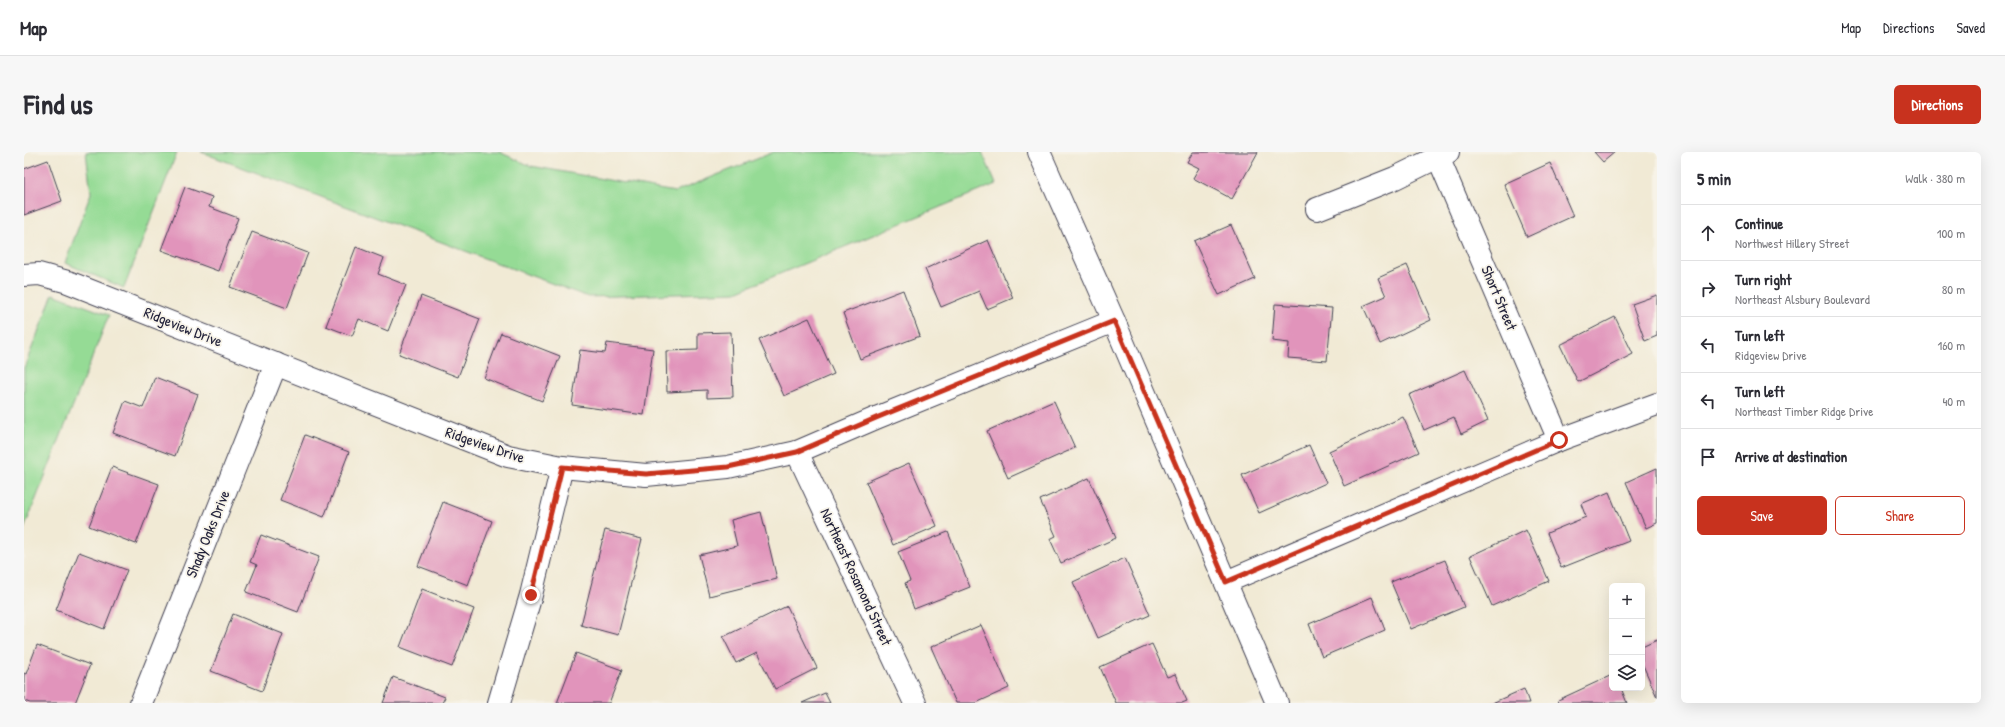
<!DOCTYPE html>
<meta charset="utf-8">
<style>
:root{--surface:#fff;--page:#f7f7f7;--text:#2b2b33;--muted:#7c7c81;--line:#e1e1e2;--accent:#c8321e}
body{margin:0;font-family:"Patrick Hand",sans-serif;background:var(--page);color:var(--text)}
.controls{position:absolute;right:12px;bottom:12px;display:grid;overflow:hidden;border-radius:6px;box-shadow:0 4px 16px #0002}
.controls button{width:36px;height:36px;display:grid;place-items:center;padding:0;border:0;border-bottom:1px solid var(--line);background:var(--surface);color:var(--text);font:20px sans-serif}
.stop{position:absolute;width:12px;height:12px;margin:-9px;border:3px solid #c8321e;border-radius:50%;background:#fff}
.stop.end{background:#c8321e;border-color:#fff;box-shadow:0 1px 4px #0008}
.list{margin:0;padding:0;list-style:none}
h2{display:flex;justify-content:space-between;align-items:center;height:52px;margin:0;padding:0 16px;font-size:17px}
h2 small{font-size:13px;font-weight:400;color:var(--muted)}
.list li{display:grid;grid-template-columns:26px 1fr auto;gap:12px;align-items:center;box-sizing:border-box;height:56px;padding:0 16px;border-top:1px solid var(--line)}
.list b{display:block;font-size:15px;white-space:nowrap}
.list p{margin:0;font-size:13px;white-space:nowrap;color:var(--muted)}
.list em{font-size:13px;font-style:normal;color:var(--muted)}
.actions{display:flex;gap:8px;padding:12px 16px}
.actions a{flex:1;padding:9px 0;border:1px solid var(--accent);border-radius:6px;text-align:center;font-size:14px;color:var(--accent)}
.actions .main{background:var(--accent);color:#fff}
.icon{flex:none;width:22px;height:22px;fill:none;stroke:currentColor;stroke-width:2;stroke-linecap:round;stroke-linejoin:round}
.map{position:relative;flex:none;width:1633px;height:551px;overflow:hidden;border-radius:6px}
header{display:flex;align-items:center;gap:24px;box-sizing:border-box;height:56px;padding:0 20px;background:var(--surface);border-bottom:1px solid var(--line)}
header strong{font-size:19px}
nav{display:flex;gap:22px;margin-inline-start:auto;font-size:14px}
.intro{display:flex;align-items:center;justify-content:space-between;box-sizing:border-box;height:96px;padding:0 24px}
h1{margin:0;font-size:28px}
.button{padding:10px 18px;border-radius:6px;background:var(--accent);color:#fff;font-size:14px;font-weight:700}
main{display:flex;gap:24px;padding:0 24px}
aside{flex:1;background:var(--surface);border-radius:6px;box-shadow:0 4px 16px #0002}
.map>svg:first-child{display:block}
.green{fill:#95db95;stroke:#5c7e68}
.building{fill:#e194bb}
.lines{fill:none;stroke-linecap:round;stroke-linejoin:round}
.minor-casing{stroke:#414052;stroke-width:24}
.secondary-casing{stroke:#414052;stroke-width:24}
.minor{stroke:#fff;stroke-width:22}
.secondary{stroke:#fff;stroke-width:22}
.route{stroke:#c8321e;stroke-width:5}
.labels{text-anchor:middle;stroke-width:3.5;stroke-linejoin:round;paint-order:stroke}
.street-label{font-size:15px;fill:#22223b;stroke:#f7f3e8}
</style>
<header>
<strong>Map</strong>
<nav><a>Map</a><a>Directions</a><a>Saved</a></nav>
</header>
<div class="intro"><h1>Find us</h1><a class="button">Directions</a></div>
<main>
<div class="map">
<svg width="1633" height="551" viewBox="0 0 1633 551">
<rect width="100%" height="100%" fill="#f7f3e8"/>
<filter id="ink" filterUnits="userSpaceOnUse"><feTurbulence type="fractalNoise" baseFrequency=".025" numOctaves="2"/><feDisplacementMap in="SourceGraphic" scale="8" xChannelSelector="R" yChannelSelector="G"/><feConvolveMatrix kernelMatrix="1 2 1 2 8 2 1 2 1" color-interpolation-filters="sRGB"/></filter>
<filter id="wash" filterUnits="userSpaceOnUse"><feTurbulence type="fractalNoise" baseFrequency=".012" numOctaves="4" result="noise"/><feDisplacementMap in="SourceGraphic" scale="16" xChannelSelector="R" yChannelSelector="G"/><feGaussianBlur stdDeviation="0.9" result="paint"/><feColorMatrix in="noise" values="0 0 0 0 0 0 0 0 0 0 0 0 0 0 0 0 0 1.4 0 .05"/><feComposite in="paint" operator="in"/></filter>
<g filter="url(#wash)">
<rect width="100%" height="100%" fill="#f1ead5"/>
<!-- green -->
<g class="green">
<path d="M62 0H153L100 136 41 111 67 41Z"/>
<path d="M177 0H475L507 14 651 40 750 0H958L972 32 712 140 564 145Z"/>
<path d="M29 142 85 163 0 377V216Z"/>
</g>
<g id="blocks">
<!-- building -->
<g class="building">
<path d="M1169 0H1234L1208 47 1169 26 1175 16 1163 10Z"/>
<path d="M1570 0H1591L1579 10Z"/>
<path d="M24 8 38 49 0 63V17Z"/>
<path d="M1526 11 1549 64 1503 85 1480 32Z"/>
<path d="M161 35 188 45 185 55 214 66 194 119 137 98Z"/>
<path d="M1207 73 1231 127 1195 143 1170 89Z"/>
<path d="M228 80 284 101 263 156 206 135Z"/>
<path d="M964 88 989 146 963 157 955 139 917 155 901 117Z"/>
<path d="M332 95 360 106 354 122 382 133 364 179 335 167 328 184 302 174Z"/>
<path d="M1383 113 1407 168 1356 192 1339 154 1362 144 1354 126Z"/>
<path d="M879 138 896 184 836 207 819 161Z"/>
<path d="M1633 143V184L1621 189 1608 152Z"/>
<path d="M397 144 456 167 434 225 375 202Z"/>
<path d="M1251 152 1308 156 1303 209 1264 206 1265 191 1248 189Z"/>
<path d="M1591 165 1609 202 1554 230 1536 193Z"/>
<path d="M785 166 810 222 760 244 735 188Z"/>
<path d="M707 180 709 245 683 246V238L643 240 642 199 674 198V181Z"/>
<path d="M477 181 536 204 518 249 460 226Z"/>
<path d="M583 191 629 197 620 263 548 253 556 198 581 201Z"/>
<path d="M1441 218 1464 269 1437 282 1430 265 1400 278 1385 243Z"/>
<path d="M131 225 174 242 151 304 89 281 101 249 119 256Z"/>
<path d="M1030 249 1051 296 984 326 963 279Z"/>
<path d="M1379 265 1395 300 1320 334 1305 299Z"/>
<path d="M281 283 325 300 300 365 256 348Z"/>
<path d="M1285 293 1302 331 1235 361 1218 323Z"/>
<path d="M885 311 913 374 869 393 842 330Z"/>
<path d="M88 315 135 332 112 392 65 374Z"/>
<path d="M1633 316V371L1622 376 1602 330Z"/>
<path d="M1065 326 1092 386 1037 411 1026 387 1032 384 1016 348Z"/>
<path d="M1585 340 1605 389 1537 416 1523 381 1562 365 1557 352Z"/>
<path d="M419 350 468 369 444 433 394 414Z"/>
<path d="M737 360 753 427 685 444 675 403 713 394 707 368Z"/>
<path d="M581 378 618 387 594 483 557 473Z"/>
<path d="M1502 378 1525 429 1468 454 1446 404Z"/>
<path d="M924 380 946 435 890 457 881 431 886 429 874 400Z"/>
<path d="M237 383 295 405 274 460 222 440 233 413 226 410Z"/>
<path d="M55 400 103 418 80 477 32 458Z"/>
<path d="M1101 406 1126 463 1074 486 1049 430Z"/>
<path d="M1421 408 1440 455 1387 477 1367 430Z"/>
<path d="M398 437 450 457 428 515 376 495Z"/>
<path d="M1348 445 1361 478 1298 505 1285 472Z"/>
<path d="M763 454 793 516 751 537 733 501 712 511 699 485Z"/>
<path d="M209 462 259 482 238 539 187 519Z"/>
<path d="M957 473 985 536 952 551H932L907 495Z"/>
<path d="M1633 488V545L1618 511V495Z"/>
<path d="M1128 492 1143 525 1151 522 1163 549 1158 551H1092L1076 515Z"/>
<path d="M13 493 66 513 51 551H6L0 549V521L2 522Z"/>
<path d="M552 501 598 518 585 551H533Z"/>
<path d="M1588 523V536H1597L1603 551H1535L1534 548Z"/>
<path d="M369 525 421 545 418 551H359Z"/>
<path d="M1500 537 1505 551H1468Z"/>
<path d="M801 541 806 551H778Z"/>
</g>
</g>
</g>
<g filter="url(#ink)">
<use href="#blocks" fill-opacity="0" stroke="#414052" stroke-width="1"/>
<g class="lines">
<!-- minor casing -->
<g class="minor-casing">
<g id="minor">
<path d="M1414 5 1535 288"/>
<path d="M1293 57 1371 26 1424 0"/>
<path d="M0 123 15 122 44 130 484 304 538 315 622 323 704 315 773 300 852 266 1090 169"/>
<path d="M773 300 891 551"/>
<path d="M1202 430 1535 288 1633 252"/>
<path d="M117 551 252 212"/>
<path d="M475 551 507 443 538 315"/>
</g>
</g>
<!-- secondary casing -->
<g class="secondary-casing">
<path id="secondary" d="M1015 0 1090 169 1253 551"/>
</g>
<!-- minor -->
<use href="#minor" class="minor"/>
<!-- secondary -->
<use href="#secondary" class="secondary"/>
</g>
</g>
<g class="lines" filter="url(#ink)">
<!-- route -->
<path class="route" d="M507 443 538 315 622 322 704 315 773 300 852 266 1090 169 1202 430 1535 288"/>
</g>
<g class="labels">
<!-- street labels -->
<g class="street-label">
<text transform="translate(1475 146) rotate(67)" y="5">Short Street</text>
<text transform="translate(159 175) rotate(22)" y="5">Ridgeview Drive</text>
<text transform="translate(461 293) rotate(19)" y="5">Ridgeview Drive</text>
<text transform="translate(184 382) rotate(-68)" y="5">Shady Oaks Drive</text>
<text transform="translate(832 425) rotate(65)" y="5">Northeast Rosamond Street</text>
</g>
</g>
</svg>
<div class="controls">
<button>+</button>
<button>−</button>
<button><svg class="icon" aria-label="layers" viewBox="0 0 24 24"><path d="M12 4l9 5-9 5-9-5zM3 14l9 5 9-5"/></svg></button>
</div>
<div class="stop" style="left:1535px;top:288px"></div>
<div class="stop end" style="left:507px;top:443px"></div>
</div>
<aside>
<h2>5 min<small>Walk · 380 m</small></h2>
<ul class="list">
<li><svg class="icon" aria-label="ahead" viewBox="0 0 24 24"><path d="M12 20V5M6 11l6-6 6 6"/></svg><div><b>Continue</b><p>Northwest Hillery Street</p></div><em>100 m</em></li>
<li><svg class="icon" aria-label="right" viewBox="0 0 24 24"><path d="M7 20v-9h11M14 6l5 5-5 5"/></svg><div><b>Turn right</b><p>Northeast Alsbury Boulevard</p></div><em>80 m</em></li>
<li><svg class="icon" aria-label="left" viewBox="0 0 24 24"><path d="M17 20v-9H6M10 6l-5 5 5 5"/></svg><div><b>Turn left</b><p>Ridgeview Drive</p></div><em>160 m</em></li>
<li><svg class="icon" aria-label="left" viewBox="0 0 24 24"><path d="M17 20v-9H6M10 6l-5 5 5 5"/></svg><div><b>Turn left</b><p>Northeast Timber Ridge Drive</p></div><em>40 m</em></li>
<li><svg class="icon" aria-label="arrive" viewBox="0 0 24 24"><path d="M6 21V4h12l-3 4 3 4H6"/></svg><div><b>Arrive at destination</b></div></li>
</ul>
<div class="actions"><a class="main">Save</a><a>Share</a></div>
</aside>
</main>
